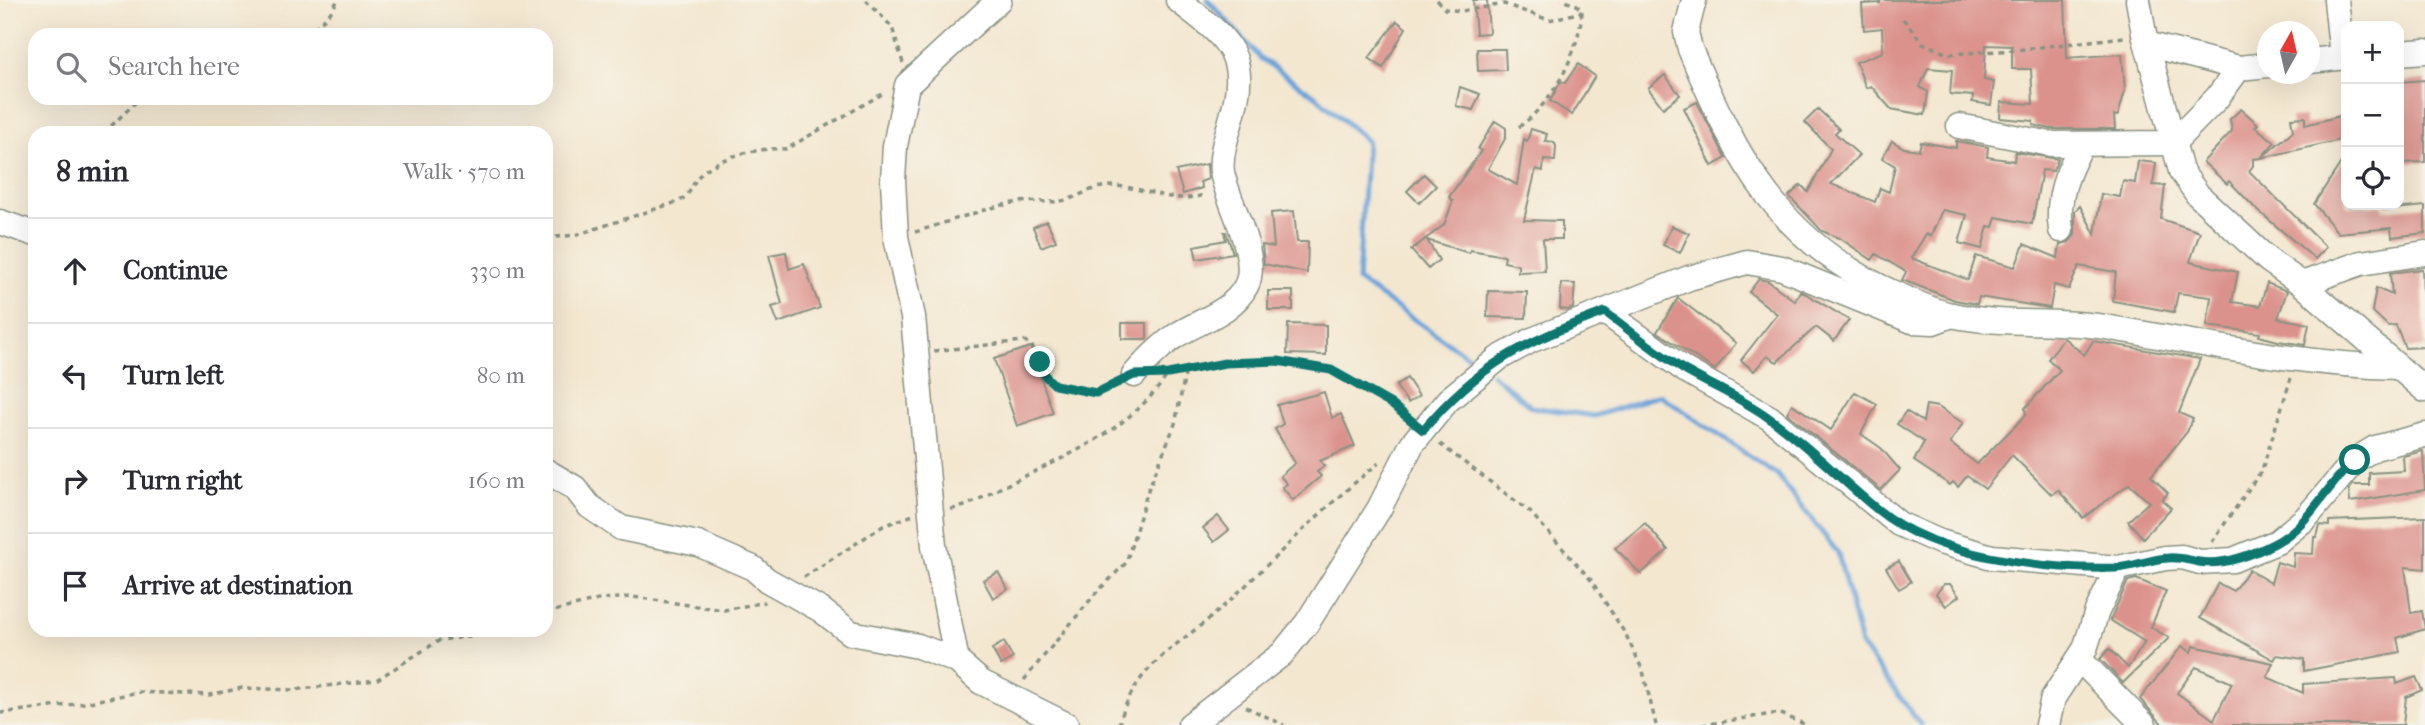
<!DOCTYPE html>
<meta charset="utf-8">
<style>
:root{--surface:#fff;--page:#f7f7f7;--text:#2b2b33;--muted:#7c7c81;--line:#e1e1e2}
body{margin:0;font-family:"IM FELL French Canon",serif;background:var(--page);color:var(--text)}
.controls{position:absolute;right:21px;top:21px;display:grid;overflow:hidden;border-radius:14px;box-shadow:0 7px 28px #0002}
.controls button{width:63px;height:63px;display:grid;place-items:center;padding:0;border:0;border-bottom:2px solid var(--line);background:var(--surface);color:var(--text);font:35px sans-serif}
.compass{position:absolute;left:2257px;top:21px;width:63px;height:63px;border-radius:50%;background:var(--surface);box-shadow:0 7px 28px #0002;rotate:8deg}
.stop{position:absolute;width:21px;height:21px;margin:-16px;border:5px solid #0f766e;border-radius:50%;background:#fff}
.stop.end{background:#0f766e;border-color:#fff;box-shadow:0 2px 7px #0008}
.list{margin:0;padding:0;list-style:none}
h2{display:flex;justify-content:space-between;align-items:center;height:91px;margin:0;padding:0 28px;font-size:30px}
h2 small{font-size:23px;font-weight:400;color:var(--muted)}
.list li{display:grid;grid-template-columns:46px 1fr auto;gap:21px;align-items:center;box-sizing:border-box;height:105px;padding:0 28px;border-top:2px solid var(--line)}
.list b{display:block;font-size:26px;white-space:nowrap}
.list em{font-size:23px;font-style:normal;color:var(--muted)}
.icon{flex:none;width:38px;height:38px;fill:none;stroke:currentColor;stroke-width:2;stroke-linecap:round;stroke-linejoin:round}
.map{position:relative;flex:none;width:2425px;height:725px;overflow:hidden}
.search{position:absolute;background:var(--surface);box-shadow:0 7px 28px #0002;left:28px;top:28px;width:525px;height:77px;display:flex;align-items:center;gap:18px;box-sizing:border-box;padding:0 24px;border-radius:21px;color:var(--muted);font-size:26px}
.panel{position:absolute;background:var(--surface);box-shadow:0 7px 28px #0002;left:28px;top:126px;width:525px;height:511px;border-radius:21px}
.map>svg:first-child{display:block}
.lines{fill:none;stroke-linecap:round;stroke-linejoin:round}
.stream{stroke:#6ba2d9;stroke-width:5}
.building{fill:#db928c;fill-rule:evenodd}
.minor-casing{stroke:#899282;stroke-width:27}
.path{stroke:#899282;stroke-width:3.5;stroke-dasharray:5 5;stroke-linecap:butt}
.minor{stroke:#fff;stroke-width:24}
.route{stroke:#0f766e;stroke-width:9}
</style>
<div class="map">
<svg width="2425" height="725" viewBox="0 0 2425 725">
<rect width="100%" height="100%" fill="#f7f3e8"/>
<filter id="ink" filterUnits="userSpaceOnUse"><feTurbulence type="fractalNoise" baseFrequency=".0143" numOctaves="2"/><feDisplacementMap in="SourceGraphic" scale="14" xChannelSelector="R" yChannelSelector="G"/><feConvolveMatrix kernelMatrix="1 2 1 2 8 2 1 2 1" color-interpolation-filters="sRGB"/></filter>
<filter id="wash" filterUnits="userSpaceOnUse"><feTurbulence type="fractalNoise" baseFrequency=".00686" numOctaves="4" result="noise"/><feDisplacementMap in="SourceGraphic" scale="28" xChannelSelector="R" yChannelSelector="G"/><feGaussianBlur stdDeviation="1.57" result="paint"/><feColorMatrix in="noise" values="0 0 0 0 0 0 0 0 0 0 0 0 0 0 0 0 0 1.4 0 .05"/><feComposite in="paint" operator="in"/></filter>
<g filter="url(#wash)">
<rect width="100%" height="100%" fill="#f3e7d0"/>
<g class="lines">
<!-- stream -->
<g class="stream">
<path d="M1208 0 1260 58 1317 97 1367 141 1358 281 1479 364"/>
<path d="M1492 374 1531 407 1594 416 1660 395 1777 475 1838 553 1861 645 1921 725"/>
</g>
</g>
<g id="blocks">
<!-- building -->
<g class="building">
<path d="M1473 0H1487L1489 33 1476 34Z"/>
<path d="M1880 0H2065L2067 58 2122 54 2125 91 2118 116 2114 115 2115 129H2051L2033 125V121L2000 118 2001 102 2033 104 2031 69H2012V46L1986 45 1984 80 1994 82 1991 105 1972 102 1973 96 1950 94 1952 70 1928 68 1920 87 1928 92 1925 115 1891 109 1871 86 1866 88 1856 62 1883 52 1882 28 1864 30 1862 4 1880 3Z"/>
<path d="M1397 21 1406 28 1383 68 1369 58Z"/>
<path d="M1477 49H1505L1506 70 1478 71Z"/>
<path d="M1578 64 1595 76 1572 115 1550 101 1561 81 1565 83Z"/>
<path d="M1665 75 1680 95 1663 108 1648 88Z"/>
<path d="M2425 80V162L2399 163V82Z"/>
<path d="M1460 87 1480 94 1473 110 1456 106Z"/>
<path d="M1697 102 1726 158 1712 166 1684 108Z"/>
<path d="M1818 109 1839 129 1835 133 1859 155 1831 184 1875 202 1880 188 1889 192 1895 166 1882 158 1892 141 1904 148 1919 150 1921 142 1956 148V141L1988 147 1987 157 2014 161 2015 152 2058 159 2053 171 2042 170 2032 224 1996 217 1993 227 1988 226 1982 249 1959 243 1967 215 1942 210 1931 236 1926 234 1911 258 1968 280 1976 256 2015 267 2024 244 2058 258 2060 244 2069 242 2075 235V211L2080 206 2095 234 2101 194 2120 197 2123 181 2135 183 2138 161 2156 163 2153 185 2165 186 2161 219 2200 232 2190 262 2238 272 2232 302 2260 306 2267 283 2287 291 2278 318 2309 324 2305 345 2278 341 2259 336 2260 333 2207 326 2211 297 2178 293 2174 312 2113 301 2116 272 2079 266 2069 289 2054 285 2050 308 1979 297 1977 304 1955 300 1902 280 1906 272 1876 254 1872 260 1841 239 1822 231 1789 196 1801 185 1808 192 1831 149 1805 122Z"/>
<path d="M2241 109 2258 124 2255 127 2275 142 2261 158 2253 159V166L2249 171 2326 247 2315 259 2255 208 2229 181 2227 184 2203 162 2232 131 2230 119Z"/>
<path d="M2340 116 2345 139 2261 158 2293 131 2291 118 2305 117V125Z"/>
<path d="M1495 121 1506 128V137L1488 169 1517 185 1524 139 1527 141 1531 129 1547 134 1545 141 1554 142 1556 146 1555 161 1544 160 1543 171 1536 169 1524 220 1562 221V239H1543L1545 271 1518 272V265L1504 262 1505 256 1470 250 1469 253 1427 240 1439 260 1428 269 1411 250 1444 225 1453 201 1449 197 1481 151 1478 149Z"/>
<path d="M2346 155V205L2349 207 2382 205 2383 210 2425 206V233L2392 237 2391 228 2338 233 2314 204Z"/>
<path d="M1207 164 1208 179 1200 182 1202 188 1183 194 1176 171Z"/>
<path d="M1424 174 1436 186 1419 203 1407 191Z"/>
<path d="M1294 211 1297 242H1308L1307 273 1264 264 1262 245 1274 247 1271 213Z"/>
<path d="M1047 221 1056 241 1041 247 1033 227Z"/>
<path d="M1672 226 1689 233 1680 253 1663 245Z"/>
<path d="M1224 232H1226L1233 253 1197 259 1194 246 1226 240Z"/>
<path d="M786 252 789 269 804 264 820 308 778 323 772 307 782 304 769 255Z"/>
<path d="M2422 269 2425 347 2405 348 2396 325 2388 326 2372 311 2376 288 2392 295 2390 273Z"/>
<path d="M1759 279 1768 281 1795 301 1800 291 1806 294 1849 320 1834 341 1816 327 1777 362 1767 356 1754 371 1741 360 1777 314 1749 292Z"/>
<path d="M1561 283 1575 284 1573 308 1568 310 1560 309Z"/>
<rect x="1268" y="291" width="25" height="19"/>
<path d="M1488 291 1527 292 1526 318 1487 317Z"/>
<path d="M1678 298 1736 343 1715 370 1657 332Z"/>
<rect x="1122" y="323" width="25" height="16"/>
<path d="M1288 324 1326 325V355L1287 354Z"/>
<path d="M2064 338 2084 355 2093 341 2200 359 2179 413 2193 419 2187 432 2151 476 2168 493 2162 500 2171 508 2143 538 2128 521 2149 502 2129 484 2083 518 2058 490 2052 495 2012 455 1985 489 1967 476 1958 487 1953 482 1950 485 1914 461 1924 442 1897 424 1906 411 1923 422 1926 405 1938 407 1963 423 1950 443 1977 464 2026 415 2025 408 2060 370 2048 359Z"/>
<path d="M1030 347 1053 413 1017 426 994 359Z"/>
<path d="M1407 378 1419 396 1408 403 1396 386Z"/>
<path d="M1324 392 1332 418 1341 414 1355 446 1320 461 1324 466 1317 472 1321 476 1293 500 1282 487 1287 484 1280 476 1295 463 1275 429 1283 424 1277 405Z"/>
<path d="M1855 392 1877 404 1861 434 1881 448 1900 470 1881 490 1787 413 1792 404 1831 430Z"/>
<path d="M2423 451 2425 490 2350 502 2349 490 2353 485H2369V473L2404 471 2403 456Z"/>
<path d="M1218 516 1229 530 1214 542 1203 528Z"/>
<path d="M2425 517V569L2405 567 2411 613 2422 611 2425 629 2397 638 2400 652 2304 671V659L2277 655 2274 660 2200 618 2218 583 2233 591 2249 570 2271 583 2277 562 2293 567 2294 553 2313 554 2314 537H2317L2320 525 2329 526V521Z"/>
<path d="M1645 523 1668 550 1641 574 1615 548Z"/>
<path d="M1899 561 1911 582 1899 589 1886 568Z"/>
<path d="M998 572 1008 589 993 598 983 580Z"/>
<path d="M2136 579 2166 591 2151 627 2169 638 2123 683 2100 659 2109 649 2128 668 2145 642 2110 620 2128 581Z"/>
<path d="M1944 584H1950L1959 596 1946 606 1936 594Z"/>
<path d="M1004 642 1013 658 1001 665 992 649Z"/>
<path d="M2182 646 2191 652 2193 646 2273 663 2267 677 2303 693V684L2396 678 2397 684 2416 677 2422 690 2406 697 2403 725H2163L2140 699ZM2196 667 2232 683 2214 720 2177 693Z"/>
</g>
</g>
</g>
<g filter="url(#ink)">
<use href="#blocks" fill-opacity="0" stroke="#899282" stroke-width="2"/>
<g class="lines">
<!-- minor casing -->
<g class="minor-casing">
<g id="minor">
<path d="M999 0 907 85 895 146 893 180 896 237 913 317 934 546 957 661 981 682 1067 725"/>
<path d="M1694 0 1686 32 1690 49C1737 161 1780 244 1898 295 1915 302 1934 312 1952 315 2002 326 2055 319 2105 327 2203 343 2299 365 2398 367"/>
<path d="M2138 0 2144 34 2181 171 2198 195 2268 260 2302 284 2425 390"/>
<path d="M2336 0 2342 57"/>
<path d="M2147 44 2239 68 2268 65"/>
<path d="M2399 53 2425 51"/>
<path d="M2310 61 2346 57"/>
<path d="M1959 126 2050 144 2173 143 2217 98 2239 68"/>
<path d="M0 222 35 234"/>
<path d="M2061 230C2056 198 2067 173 2081 146"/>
<path d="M2302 284 2361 263 2425 253"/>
<path d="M1605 312 1685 370 1770 418 1899 524 1940 542 1992 557 2118 568 2165 558 2182 557 2200 562 2233 560 2277 542 2306 518 2355 460 2375 448 2425 435"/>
<path d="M1134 375C1147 360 1160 346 1177 335 1199 321 1233 312 1246 286 1261 258 1227 201 1222 172 1218 142 1244 103 1237 67 1232 37 1199 18 1178 0"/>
<path d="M546 471 575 488 589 506 621 528 698 544 753 568 767 580 821 610 851 633 918 646 957 661"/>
<path d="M2080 660 2144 725"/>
<path d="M1190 725 1282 654 1307 623 1379 509 1412 444 1448 400 1499 358 1532 340 1689 278 1747 262 1782 268 1912 321 1933 322 1952 315"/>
<path d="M2047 725 2053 698 2085 649 2097 611 2118 568"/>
</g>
</g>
<!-- path -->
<g class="path">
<path d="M866 0 892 27 903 63"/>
<path d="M1437 0 1445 9 1462 11 1504 4 1549 20 1582 12"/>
<path d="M1903 19 1923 43 1948 54 2015 50 2124 37"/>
<path d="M307 35 330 13 338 0"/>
<path d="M1519 127C1553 102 1578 56 1582 12L1577 5 1561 0"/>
<path d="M104 133 140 98"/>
<path d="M915 232C949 222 984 208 1018 202 1034 200 1051 204 1066 200 1078 197 1089 189 1102 187 1138 181 1170 208 1206 194"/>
<path d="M546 238 576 235 680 201C695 189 690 186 699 176 717 156 761 147 786 149L884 93"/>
<path d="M934 351 1023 341 1031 344 1046 377 1055 385 1096 393 1115 384"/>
<path d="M1440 444 1530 512 1591 580 1626 635 1643 671 1656 725"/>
<path d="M951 509C967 508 986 495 1000 488 1060 459 1130 432 1168 374 1216 363 1257 359 1306 367 1314 369 1324 368 1332 371 1360 380 1386 401 1409 419"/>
<path d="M2212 542 2262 470 2291 378"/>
<path d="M804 577 883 526 913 515"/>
<path d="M546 613 602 599 633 597 724 610 765 602"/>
<path d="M1024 680 1096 593 1126 563 1148 490 1175 424 1186 370"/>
<path d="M1246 707 1284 725"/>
<path d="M0 713 85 703 138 692 209 695 242 688 293 690 376 680 440 640 467 637 488 630"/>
<path d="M1119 725C1124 705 1134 685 1149 669 1171 645 1202 627 1226 604 1277 557 1324 506 1379 463"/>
<path d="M1702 725 1779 713 1806 725"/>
</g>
<!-- minor -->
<use href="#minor" class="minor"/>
</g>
</g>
<g class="lines" filter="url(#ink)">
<!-- route -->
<path class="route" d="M1040 362 1046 377 1055 385 1096 393 1134 375 1168 374 1225 363 1278 361 1331 370 1391 404 1423 430C1479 364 1526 341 1605 312 1632 332 1658 354 1686 371 1714 387 1743 399 1769 418 1808 445 1841 480 1878 510 1935 557 2044 570 2116 568 2133 567 2150 559 2168 558 2179 557 2188 560 2199 562 2224 566 2252 555 2275 543 2310 525 2326 485 2355 460"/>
</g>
</svg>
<div class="controls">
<button>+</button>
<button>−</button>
<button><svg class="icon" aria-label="locate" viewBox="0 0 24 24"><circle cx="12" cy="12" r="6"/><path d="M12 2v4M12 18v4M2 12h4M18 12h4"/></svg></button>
</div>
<svg class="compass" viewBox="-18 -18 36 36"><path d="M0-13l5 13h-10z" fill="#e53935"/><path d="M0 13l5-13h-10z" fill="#7c7c81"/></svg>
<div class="stop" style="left:2355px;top:460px"></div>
<div class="stop end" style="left:1040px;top:362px"></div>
<div class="search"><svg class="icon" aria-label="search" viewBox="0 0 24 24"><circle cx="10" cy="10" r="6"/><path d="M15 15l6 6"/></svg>Search here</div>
<section class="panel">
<h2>8 min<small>Walk · 570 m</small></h2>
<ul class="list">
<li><svg class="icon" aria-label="ahead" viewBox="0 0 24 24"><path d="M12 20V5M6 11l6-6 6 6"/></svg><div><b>Continue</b></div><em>330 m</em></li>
<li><svg class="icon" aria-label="left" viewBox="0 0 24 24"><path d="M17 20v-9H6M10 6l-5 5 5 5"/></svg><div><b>Turn left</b></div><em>80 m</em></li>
<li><svg class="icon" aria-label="right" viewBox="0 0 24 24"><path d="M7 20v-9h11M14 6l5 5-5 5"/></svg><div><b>Turn right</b></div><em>160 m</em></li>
<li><svg class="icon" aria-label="arrive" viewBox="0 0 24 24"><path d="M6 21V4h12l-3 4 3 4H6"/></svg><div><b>Arrive at destination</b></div></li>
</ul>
</section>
</div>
